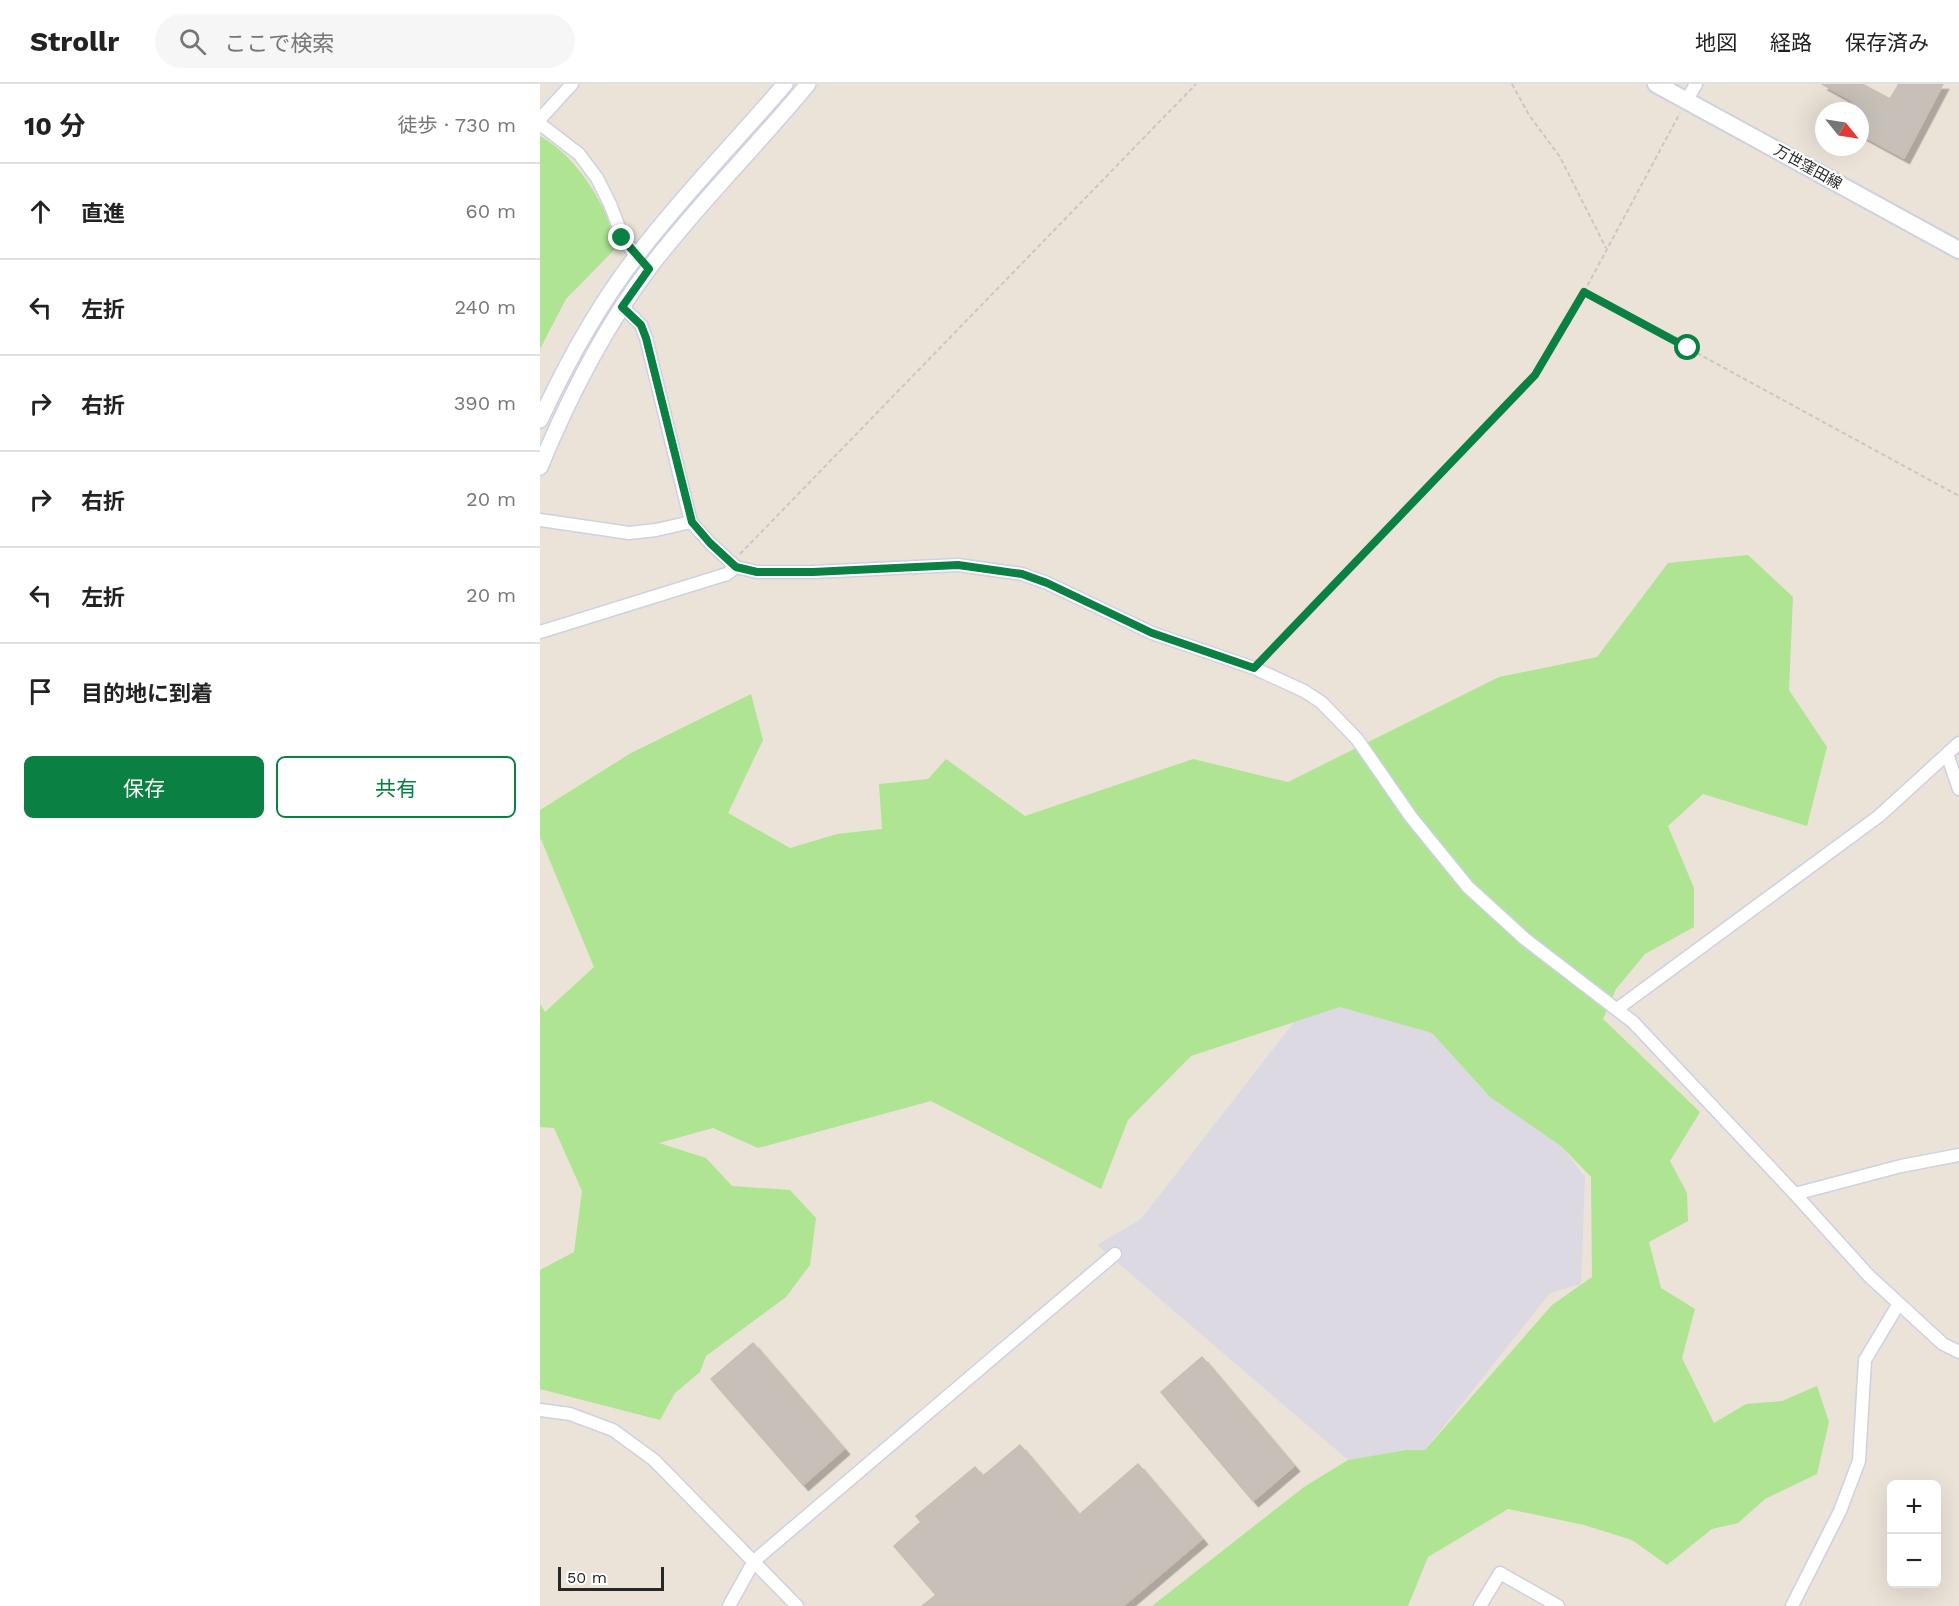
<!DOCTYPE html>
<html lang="ja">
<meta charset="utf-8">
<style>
:root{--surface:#fff;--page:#f6f6f6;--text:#222;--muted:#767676;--line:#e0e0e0;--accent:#0b8043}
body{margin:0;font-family:"Work Sans","Noto Sans JP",sans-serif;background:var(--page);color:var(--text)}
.controls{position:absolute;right:18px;bottom:18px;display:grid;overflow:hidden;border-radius:9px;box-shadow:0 6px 24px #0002}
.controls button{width:54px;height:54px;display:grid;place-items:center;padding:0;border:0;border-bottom:2px solid var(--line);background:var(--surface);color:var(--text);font:30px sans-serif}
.compass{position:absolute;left:1275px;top:18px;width:54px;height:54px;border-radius:50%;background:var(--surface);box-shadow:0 6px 24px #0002;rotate:120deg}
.scale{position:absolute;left:18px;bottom:15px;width:106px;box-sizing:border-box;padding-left:6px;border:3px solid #272727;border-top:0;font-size:16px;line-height:21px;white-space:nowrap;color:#272727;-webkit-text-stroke:4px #fff;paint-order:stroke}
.stop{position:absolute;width:18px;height:18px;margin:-14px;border:4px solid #0b8043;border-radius:50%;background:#fff}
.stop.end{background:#0b8043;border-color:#fff;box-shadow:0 2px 6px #0008}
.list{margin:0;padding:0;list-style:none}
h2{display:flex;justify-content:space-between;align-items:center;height:78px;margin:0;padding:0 24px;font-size:26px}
h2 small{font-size:20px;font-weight:400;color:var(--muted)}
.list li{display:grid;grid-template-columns:39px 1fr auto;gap:18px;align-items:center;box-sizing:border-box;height:96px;padding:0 24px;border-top:2px solid var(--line)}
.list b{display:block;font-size:22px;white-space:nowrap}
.list em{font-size:20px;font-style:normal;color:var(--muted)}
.actions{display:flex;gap:12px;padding:18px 24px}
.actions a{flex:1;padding:14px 0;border:2px solid var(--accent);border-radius:9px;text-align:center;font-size:21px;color:var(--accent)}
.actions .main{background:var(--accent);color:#fff}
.icon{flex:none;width:33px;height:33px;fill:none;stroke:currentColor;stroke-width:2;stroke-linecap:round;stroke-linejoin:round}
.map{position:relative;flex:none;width:1419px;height:1522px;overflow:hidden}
header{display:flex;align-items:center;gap:36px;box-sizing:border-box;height:84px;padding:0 30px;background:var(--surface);border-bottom:2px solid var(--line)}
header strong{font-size:28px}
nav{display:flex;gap:33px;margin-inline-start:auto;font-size:21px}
.search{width:420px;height:54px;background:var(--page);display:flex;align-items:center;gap:15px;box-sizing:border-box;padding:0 21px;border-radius:33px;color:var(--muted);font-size:22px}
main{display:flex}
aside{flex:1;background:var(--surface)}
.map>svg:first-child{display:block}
.industrial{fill:#dcd9e2}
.green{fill:#aee492}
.building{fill:#c6c0b8;stroke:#c6bfb2;stroke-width:1.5;filter:url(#shadow)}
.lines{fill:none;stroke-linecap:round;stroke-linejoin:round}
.minor-casing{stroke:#cdd1e1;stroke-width:15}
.tertiary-casing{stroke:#cdd1e1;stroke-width:18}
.secondary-casing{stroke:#cdd1e1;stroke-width:20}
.path{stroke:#c7c7c7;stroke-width:2;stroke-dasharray:4.5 3;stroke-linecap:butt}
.minor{stroke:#fff;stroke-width:12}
.tertiary{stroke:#fff;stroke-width:15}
.secondary{stroke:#fff;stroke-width:16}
.route{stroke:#0b8043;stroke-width:8}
.labels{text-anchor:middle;stroke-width:4.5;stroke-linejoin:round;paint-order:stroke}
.street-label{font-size:15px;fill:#272727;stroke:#fff}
</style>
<header>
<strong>Strollr</strong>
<div class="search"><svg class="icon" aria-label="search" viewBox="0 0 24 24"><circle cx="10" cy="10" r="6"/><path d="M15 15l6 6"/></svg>ここで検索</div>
<nav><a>地図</a><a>経路</a><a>保存済み</a></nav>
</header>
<main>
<aside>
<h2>10 分<small>徒歩 · 730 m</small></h2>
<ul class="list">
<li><svg class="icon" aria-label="ahead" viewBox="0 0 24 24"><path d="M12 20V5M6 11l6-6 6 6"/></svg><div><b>直進</b></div><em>60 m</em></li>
<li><svg class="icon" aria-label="left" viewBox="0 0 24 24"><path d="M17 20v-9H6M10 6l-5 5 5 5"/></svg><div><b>左折</b></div><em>240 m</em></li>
<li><svg class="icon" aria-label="right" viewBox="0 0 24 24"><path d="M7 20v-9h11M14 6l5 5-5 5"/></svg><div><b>右折</b></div><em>390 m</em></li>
<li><svg class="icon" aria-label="right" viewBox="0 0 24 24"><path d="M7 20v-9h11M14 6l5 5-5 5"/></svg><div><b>右折</b></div><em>20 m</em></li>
<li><svg class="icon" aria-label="left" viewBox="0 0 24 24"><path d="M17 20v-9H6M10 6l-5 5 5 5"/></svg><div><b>左折</b></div><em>20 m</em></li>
<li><svg class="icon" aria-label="arrive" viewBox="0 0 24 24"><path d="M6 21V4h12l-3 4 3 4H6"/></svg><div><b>目的地に到着</b></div></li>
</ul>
<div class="actions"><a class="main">保存</a><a>共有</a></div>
</aside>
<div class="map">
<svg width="1419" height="1522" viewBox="0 0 1419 1522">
<defs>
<filter id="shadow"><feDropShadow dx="5.5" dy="5.5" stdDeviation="0" flood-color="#0004"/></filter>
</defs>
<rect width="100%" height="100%" fill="#ebe3d8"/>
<!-- industrial -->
<path class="industrial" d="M800 923 892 949 950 1013 1020 1060 1045 1093 1041 1200 1010 1209 885 1366H866L808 1376 557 1161 601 1135 754 938Z"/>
<!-- green -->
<g class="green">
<path d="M0 52C27 67 48 95 62 122 69 135 72 150 77 163L26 215 0 265Z"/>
<path d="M1208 471 1253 513 1249 606 1287 663 1267 742 1163 710 1128 742 1154 804V843L1105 870 1076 905 1063 935 1160 1028 1130 1077 1147 1109 1148 1137 1109 1158 1121 1204 1155 1225 1142 1274 1174 1339 1206 1320 1242 1317 1277 1302 1289 1338 1277 1390 1225 1415 1198 1439 1172 1445 1127 1481 1092 1456 1044 1441 968 1425 888 1473 868 1522H612L764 1403 808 1376 866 1366H885L1012 1221 1052 1193 1051 1093 1021 1062 950 1013 892 949 800 923 651 972 588 1036 561 1105 391 1017 218 1064 173 1044 119 1059 166 1074 192 1102 250 1106 276 1134 270 1181 246 1213 166 1272 160 1288 135 1309 120 1336 0 1305V1186L34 1168 42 1107 14 1044 0 1043V920L5 928 54 883 0 753V726L91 669 211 610 223 656 188 729 250 764 297 750 342 745 339 700 388 695 406 675 485 732 653 675 748 698 959 593 1057 573 1128 479Z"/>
</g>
<!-- building -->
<g class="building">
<path d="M1282 0H1322L1350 15 1359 0H1403L1364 74 1320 50V27H1308L1313 17Z"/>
<path d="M213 1259 304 1365 263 1401 171 1295Z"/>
<path d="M662 1273 754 1382 713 1417 621 1308Z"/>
<path d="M480 1361 539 1431 598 1380 662 1455 583 1522H382L396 1511 354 1462 381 1438 376 1432 435 1383 443 1392Z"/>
</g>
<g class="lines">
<!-- minor casing -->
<g class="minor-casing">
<g id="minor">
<path d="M1147 16 1156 0"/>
<path d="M0 35 32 0"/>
<path d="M0 40 39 70 57 94 70 120 83 154 96 172"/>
<path d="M83 223 101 241 106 254 151 438 170 459 196 483 217 488H273L418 481 482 490 507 499 612 549 714 584 764 607 781 618 817 655 871 733 928 803 985 855 1093 938 1255 1110 1329 1192 1403 1260 1419 1268"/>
<path d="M0 436 89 449 116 446 151 438"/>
<path d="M0 548 187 490 196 483"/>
<path d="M1407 670 1419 705"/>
<path d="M1077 925 1339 732 1419 659"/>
<path d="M1255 1110 1361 1082 1419 1071"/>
<path d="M0 1326 30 1330 73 1346 114 1376 257 1522"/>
<path d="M189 1522 214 1477 575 1170"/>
<path d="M940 1522 960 1489 1018 1522"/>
<path d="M1252 1522 1300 1427 1319 1377 1325 1276 1358 1221"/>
</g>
</g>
<!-- tertiary casing -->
<g class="tertiary-casing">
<g id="tertiary">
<path d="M0 336C27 278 58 221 98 170 143 111 196 57 245 0"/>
<path d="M0 383C29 313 63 245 110 183 159 119 217 62 268 0"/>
</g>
</g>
<!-- secondary casing -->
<g class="secondary-casing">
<path id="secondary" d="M1116 0 1419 166"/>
</g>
<!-- path -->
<g class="path">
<path d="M972 0 989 31 1020 73 1066 164"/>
<path d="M1045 208 1419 412"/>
<path d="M200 470 656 0"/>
<path d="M724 573 995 291 1044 208 1140 29"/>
</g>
<!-- minor -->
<use href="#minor" class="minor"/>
<!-- tertiary -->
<use href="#tertiary" class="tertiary"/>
<!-- secondary -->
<use href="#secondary" class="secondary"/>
</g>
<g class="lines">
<!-- route -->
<path class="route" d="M82 154 109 185 82 223 101 241 106 254 152 438 170 459 196 483 217 488H273L418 481 482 490 507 499 612 549 714 584 995 291 1044 208 1148 264"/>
</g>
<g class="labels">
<!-- street labels -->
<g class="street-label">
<text transform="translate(1268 83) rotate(29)" y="5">万世窪田線</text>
</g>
</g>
</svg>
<div class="controls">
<button>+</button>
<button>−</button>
</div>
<svg class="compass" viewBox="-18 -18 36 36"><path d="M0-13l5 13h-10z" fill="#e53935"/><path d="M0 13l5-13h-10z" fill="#767676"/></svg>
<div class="scale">50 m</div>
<div class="stop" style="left:1148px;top:264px"></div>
<div class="stop end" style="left:82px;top:154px"></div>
</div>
</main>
